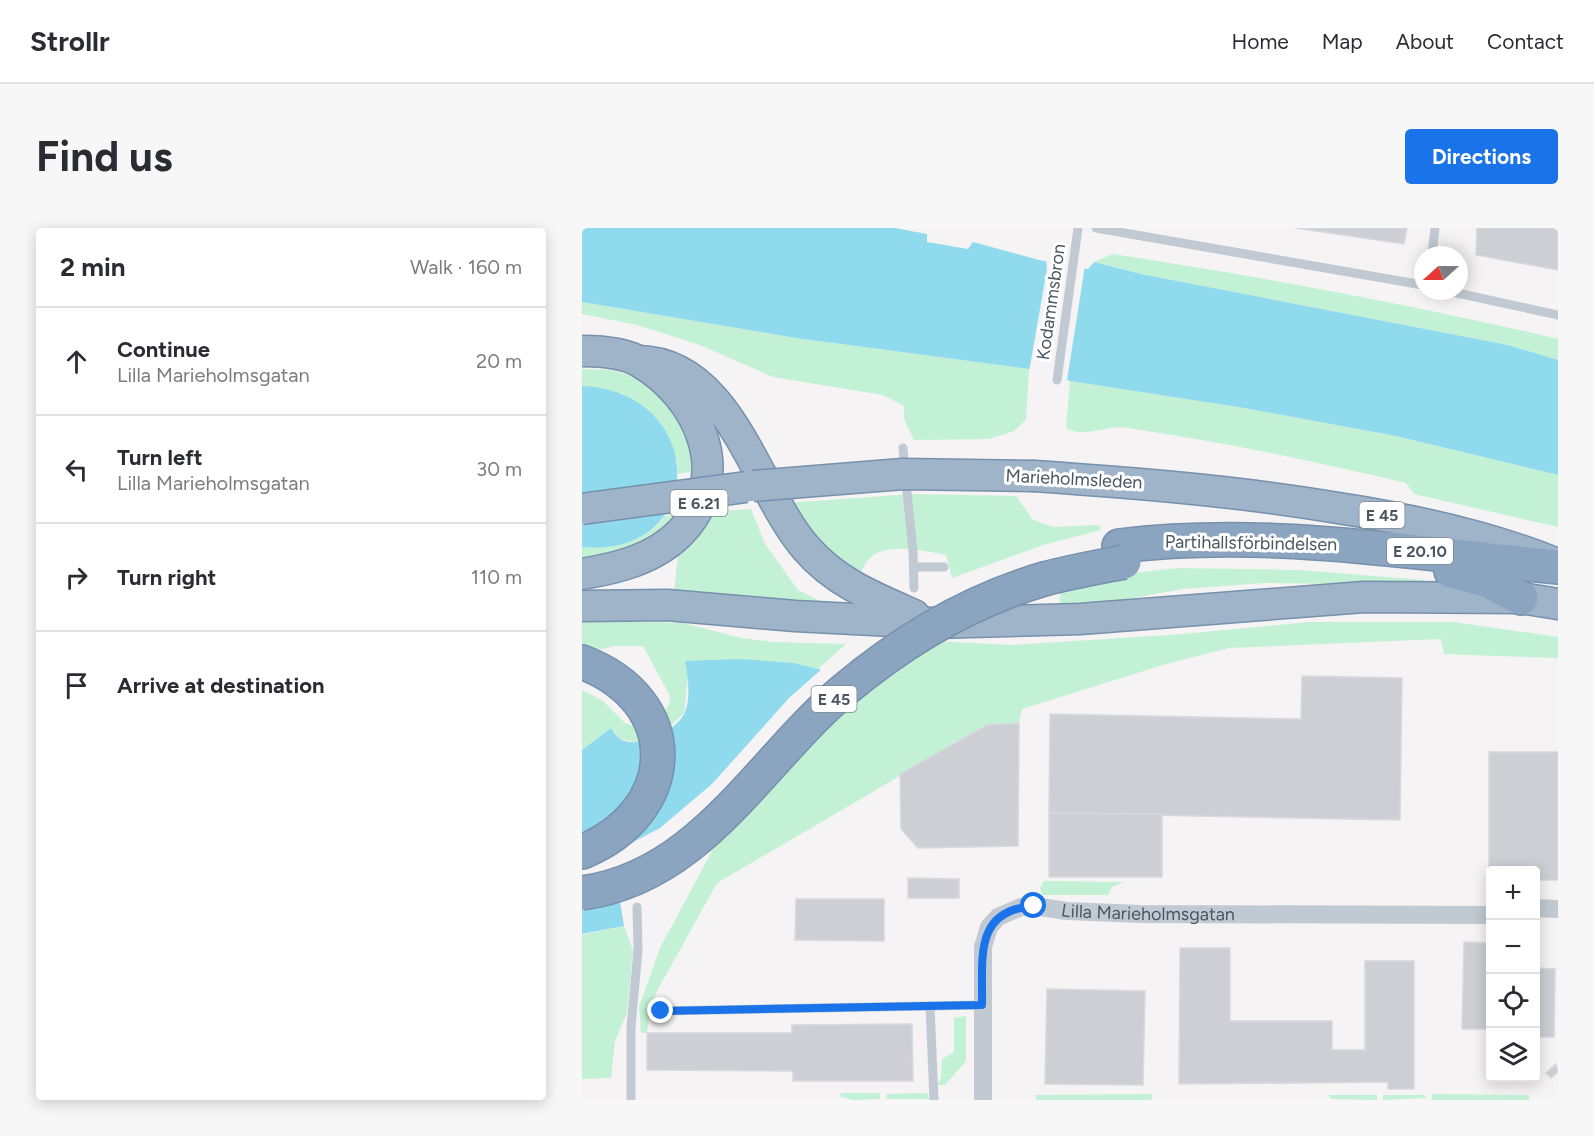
<!DOCTYPE html>
<meta charset="utf-8">
<style>
:root{--surface:#fff;--page:#f7f7f7;--text:#2b2b33;--muted:#7c7c81;--line:#e1e1e2;--accent:#1a73e8}
body{margin:0;font-family:Figtree,sans-serif;background:var(--page);color:var(--text)}
.controls{position:absolute;right:18px;bottom:18px;display:grid;overflow:hidden;border-radius:6px;box-shadow:0 3px 15px #0003}
.controls button{width:54px;height:54px;display:grid;place-items:center;padding:0;border:0;border-bottom:2px solid var(--line);background:var(--surface);color:var(--text);font:30px sans-serif}
.compass{position:absolute;left:832px;top:18px;width:54px;height:54px;border-radius:50%;background:var(--surface);box-shadow:0 3px 15px #0003;rotate:249deg}
.stop{position:absolute;width:18px;height:18px;margin:-14px;border:4px solid #1a73e8;border-radius:50%;background:#fff}
.stop.end{background:#1a73e8;border-color:#fff;box-shadow:0 2px 6px #0008}
.list{margin:0;padding:0;list-style:none}
h2{display:flex;justify-content:space-between;align-items:center;height:78px;margin:0;padding:0 24px;font-size:26px}
h2 small{font-size:20px;font-weight:400;color:var(--muted)}
.list li{display:grid;grid-template-columns:39px 1fr auto;gap:18px;align-items:center;box-sizing:border-box;height:108px;padding:0 24px;border-top:2px solid var(--line)}
.list b{display:block;font-size:22px;white-space:nowrap}
.list p{margin:0;font-size:20px;white-space:nowrap;color:var(--muted)}
.list em{font-size:20px;font-style:normal;color:var(--muted)}
.icon{flex:none;width:33px;height:33px;fill:none;stroke:currentColor;stroke-width:2;stroke-linecap:round;stroke-linejoin:round}
.map{position:relative;flex:none;width:976px;height:872px;overflow:hidden;border-radius:6px}
header{display:flex;align-items:center;gap:36px;box-sizing:border-box;height:84px;padding:0 30px;background:var(--surface);border-bottom:2px solid var(--line)}
header strong{font-size:28px}
nav{display:flex;gap:33px;margin-inline-start:auto;font-size:21px}
.intro{display:flex;align-items:center;justify-content:space-between;box-sizing:border-box;height:144px;padding:0 36px}
h1{margin:0;font-size:42px}
.button{padding:15px 27px;border-radius:6px;background:var(--accent);color:#fff;font-size:21px;font-weight:700}
main{display:flex;gap:36px;padding:0 36px}
aside{flex:1;background:var(--surface);border-radius:6px;box-shadow:0 3px 15px #0003}
.map>svg:first-child{display:block}
.green{fill:#c3f1d5}
.water{fill:#90daee}
.pier{fill:#f5f3f3}
.building{fill:#cdcfd5;stroke:#d7d9de;stroke-width:1.5}
.lines{fill:none;stroke-linecap:round;stroke-linejoin:round}
.trunk-casing{stroke:#7690ad;stroke-width:33}
.motorway-casing{stroke:#7690ad;stroke-width:36}
.service{stroke:#c1cad2;stroke-width:9}
.minor{stroke:#c1cad2;stroke-width:18}
.trunk{stroke:#9fb4c9;stroke-width:30}
.motorway{stroke:#8ba5c1;stroke-width:33}
.trunk-bridge-casing{stroke:#7690ad;stroke-width:33;stroke-linecap:butt}
.motorway-bridge-casing{stroke:#7690ad;stroke-width:36;stroke-linecap:butt}
.trunk-bridge{stroke:#9fb4c9;stroke-width:30}
.motorway-bridge{stroke:#8ba5c1;stroke-width:33}
.route{stroke:#1a73e8;stroke-width:8}
.labels{text-anchor:middle;stroke-width:6;stroke-linejoin:round;paint-order:stroke}
.shield{fill:#fff;stroke:#808990;stroke-width:1.5}
.shield-label{font-size:16px;font-weight:bold;fill:#4a5661}
.street-label{font-size:18px;fill:#4a5661;stroke:#fff}
</style>
<header>
<strong>Strollr</strong>
<nav><a>Home</a><a>Map</a><a>About</a><a>Contact</a></nav>
</header>
<div class="intro"><h1>Find us</h1><a class="button">Directions</a></div>
<main>
<aside>
<h2>2 min<small>Walk · 160 m</small></h2>
<ul class="list">
<li><svg class="icon" aria-label="ahead" viewBox="0 0 24 24"><path d="M12 20V5M6 11l6-6 6 6"/></svg><div><b>Continue</b><p>Lilla Marieholmsgatan</p></div><em>20 m</em></li>
<li><svg class="icon" aria-label="left" viewBox="0 0 24 24"><path d="M17 20v-9H6M10 6l-5 5 5 5"/></svg><div><b>Turn left</b><p>Lilla Marieholmsgatan</p></div><em>30 m</em></li>
<li><svg class="icon" aria-label="right" viewBox="0 0 24 24"><path d="M7 20v-9h11M14 6l5 5-5 5"/></svg><div><b>Turn right</b></div><em>110 m</em></li>
<li><svg class="icon" aria-label="arrive" viewBox="0 0 24 24"><path d="M6 21V4h12l-3 4 3 4H6"/></svg><div><b>Arrive at destination</b></div></li>
</ul>
</aside>
<div class="map">
<svg width="976" height="872" viewBox="0 0 976 872">
<rect width="100%" height="100%" fill="#f5f3f3"/>
<!-- green -->
<g class="green">
<path d="M531 26C680 49 829 76 976 111V132L926 117 559 46 512 34Z"/>
<path d="M0 74 214 110 447 141 444 192 432 203 407 211 332 212 322 191V178L301 167 191 149 118 117 55 97 0 86Z"/>
<path d="M0 141 29 142 59 150 106 198 115 243 95 246 96 234 41 166 0 158Z"/>
<path d="M488 153 656 179 814 208 976 247V299L832 266 824 255C732 233 640 214 546 200 525 196 504 211 484 200Z"/>
<path d="M329 266 434 268 451 292 472 299 517 297 519 302 461 317 370 350 364 327C343 323 302 313 286 332 281 338 278 347 275 354L205 275Z"/>
<path d="M169 281 183 316 216 362 250 379 92 365 96 327 113 309 126 284Z"/>
<path d="M99 286 72 314 0 335V319C29 321 66 314 83 288Z"/>
<path d="M596 340 718 342 842 352V357L681 355 601 361 535 373 479 377 477 371 481 360 543 346Z"/>
<path d="M44 393 101 395 159 410 193 414 264 416 236 441 212 435 104 433 106 449 102 485 87 499 80 485 87 477 88 468 61 418H33L11 423 0 422V394Z"/>
<path d="M727 394H872L976 409V430L862 426 859 411 647 420 584 436 440 481 437 495 405 497 135 655 75 763 68 781 65 805H59L57 779 78 720 137 610 262 480 352 413 429 417 601 406Z"/>
<path d="M0 462 21 473 43 495 54 499 56 515 38 511 29 500 0 522Z"/>
<path d="M462 653 542 654 530 659 526 667H460L458 660Z"/>
<path d="M42 698 51 722 45 785 33 813 29 850 0 851V707Z"/>
<path d="M384 788V833L363 857H355L359 850 360 831 372 824V790Z"/>
<path d="M260 865H298V871L271 872 257 868Z"/>
<path d="M345 865 347 871H304L305 866Z"/>
<path d="M570 866V871L566 872H454L453 867Z"/>
<path d="M850 866 947 867V872H850Z"/>
<path d="M746 867H795V872L749 871Z"/>
<path d="M801 867H843L844 870 801 872Z"/>
</g>
<!-- water -->
<g class="water">
<path d="M0 0H313L345 6V14L386 21 391 14 457 32 506 41 512 34 559 46 926 117 976 132V247L814 208 656 179 488 153 447 141 214 110 0 74Z"/>
<path d="M0 158C126 163 128 331 0 319Z"/>
<path d="M158 431 212 435 289 454 36 662 42 698 0 706V522L29 500C31 503 35 509 38 511 56 522 95 503 103 484 109 469 106 448 103 433Z"/>
</g>
<!-- pier -->
<g class="pier">
<path d="M464 31 503 38 485 152 447 144 465 41Z"/>
<path d="M242 439 290 451 212 525 0 676V614L90 532 86 562 34 623 78 600 130 556 207 470Z"/>
</g>
<!-- building -->
<g class="building">
<path d="M713 0H825L822 16Z"/>
<path d="M895 0H976V42L894 27Z"/>
<path d="M720 448 820 450 818 592 467 585 468 486 719 491Z"/>
<path d="M437 495 436 618 336 620 319 601 318 546 405 497Z"/>
<path d="M907 524H976V652H954V642H909L907 652Z"/>
<path d="M467 585 580 586V649H467Z"/>
<path d="M326 650 377 651V670H326Z"/>
<path d="M214 671H302V713L213 712Z"/>
<path d="M882 714 909 715V801H880Z"/>
<path d="M598 720H648V793H750V822H783V733H832V861H806V854L597 856Z"/>
<path d="M954 740 973 741 972 809H954Z"/>
<path d="M465 761 563 763 561 857 463 856Z"/>
<path d="M330 796 331 853H211V843L65 842V805H210V797Z"/>
<path d="M974 836 976 844 969 850 964 845Z"/>
</g>
<g class="lines">
<!-- trunk casing -->
<g class="trunk-casing">
<g id="trunk">
<path d="M0 123C18 123 43 125 58 134 117 169 153 247 99 304 73 331 36 340 0 346"/>
<path d="M57 133C149 135 174 263 224 320 253 354 291 369 332 387"/>
<path d="M452 248C554 255 655 263 756 280 828 291 899 306 968 333"/>
<path d="M0 378 85 377 213 388 350 395 498 391 782 369 939 370 976 376"/>
</g>
</g>
<!-- motorway casing -->
<g class="motorway-casing">
<g id="motorway">
<path d="M537 318C685 300 829 325 976 339"/>
<path d="M869 343 904 352 939 370"/>
<path d="M0 434C103 473 99 583 0 624"/>
</g>
</g>
<!-- service -->
<g class="service">
<path d="M514 0 841 57"/>
<path d="M850 27 853 0"/>
<path d="M866 63 976 87"/>
<path d="M475 152 496 0"/>
<path d="M321 220 322 232"/>
<path d="M325 264 331 323 332 360"/>
<path d="M332 339H362"/>
<path d="M348 778 400 777"/>
<path d="M79 783 348 778 352 872"/>
<path d="M49 872V799L56 722 55 679"/>
</g>
<!-- minor -->
<g class="minor">
<path d="M954 680 976 681"/>
<path id="s1" d="M401 872V719L407 699 416 689 439 679 452 678 485 683 558 686 909 687"/>
</g>
<!-- trunk -->
<use href="#trunk" class="trunk"/>
<!-- motorway -->
<use href="#motorway" class="motorway"/>
<!-- trunk-bridge casing -->
<g class="trunk-bridge-casing">
<g id="trunk-bridge">
<path d="M171 258 321 246 452 248"/>
<path d="M0 281 164 259"/>
</g>
</g>
<!-- motorway-bridge casing -->
<g class="motorway-bridge-casing">
<path id="motorway-bridge" d="M0 665C119 649 177 534 261 463 319 414 388 373 462 351 488 344 516 339 542 334"/>
</g>
<!-- trunk-bridge -->
<use href="#trunk-bridge" class="trunk-bridge"/>
<!-- motorway-bridge -->
<use href="#motorway-bridge" class="motorway-bridge"/>
</g>
<g class="lines">
<!-- route -->
<path class="route" d="M79 783 400 777C401 731 391 682 452 678"/>
</g>
<g class="labels">
<!-- shield labels -->
<g class="shield">
<rect x="88.5" y="262" width="57" height="26" rx="4.5"/>
<rect x="777.5" y="274" width="45" height="26" rx="4.5"/>
<rect x="805" y="310" width="66" height="26" rx="4.5"/>
<rect x="229.5" y="458" width="45" height="26" rx="4.5"/>
</g>
<g class="shield-label">
<text x="117" y="281">E 6.21</text>
<text x="800" y="293">E 45</text>
<text x="838" y="329">E 20.10</text>
<text x="252" y="477">E 45</text>
</g>
<!-- street labels -->
<g class="street-label">
<text transform="translate(469 74) rotate(-82)" y="6">Kodammsbron</text>
<text transform="translate(492 251) rotate(3)" y="6">Marieholmsleden</text>
<text transform="translate(669 315) rotate(1)" y="6">Partihallsförbindelsen</text>
<text dy="6" stroke="none"><textPath href="#s1" startOffset="340">Lilla Marieholmsgatan</textPath></text>
</g>
</g>
</svg>
<div class="controls">
<button>+</button>
<button>−</button>
<button><svg class="icon" aria-label="locate" viewBox="0 0 24 24"><circle cx="12" cy="12" r="6"/><path d="M12 2v4M12 18v4M2 12h4M18 12h4"/></svg></button>
<button><svg class="icon" aria-label="layers" viewBox="0 0 24 24"><path d="M12 4l9 5-9 5-9-5zM3 14l9 5 9-5"/></svg></button>
</div>
<svg class="compass" viewBox="-18 -18 36 36"><path d="M0-13l5 13h-10z" fill="#e53935"/><path d="M0 13l5-13h-10z" fill="#7c7c81"/></svg>
<div class="stop" style="left:452px;top:678px"></div>
<div class="stop end" style="left:79px;top:783px"></div>
</div>
</main>
